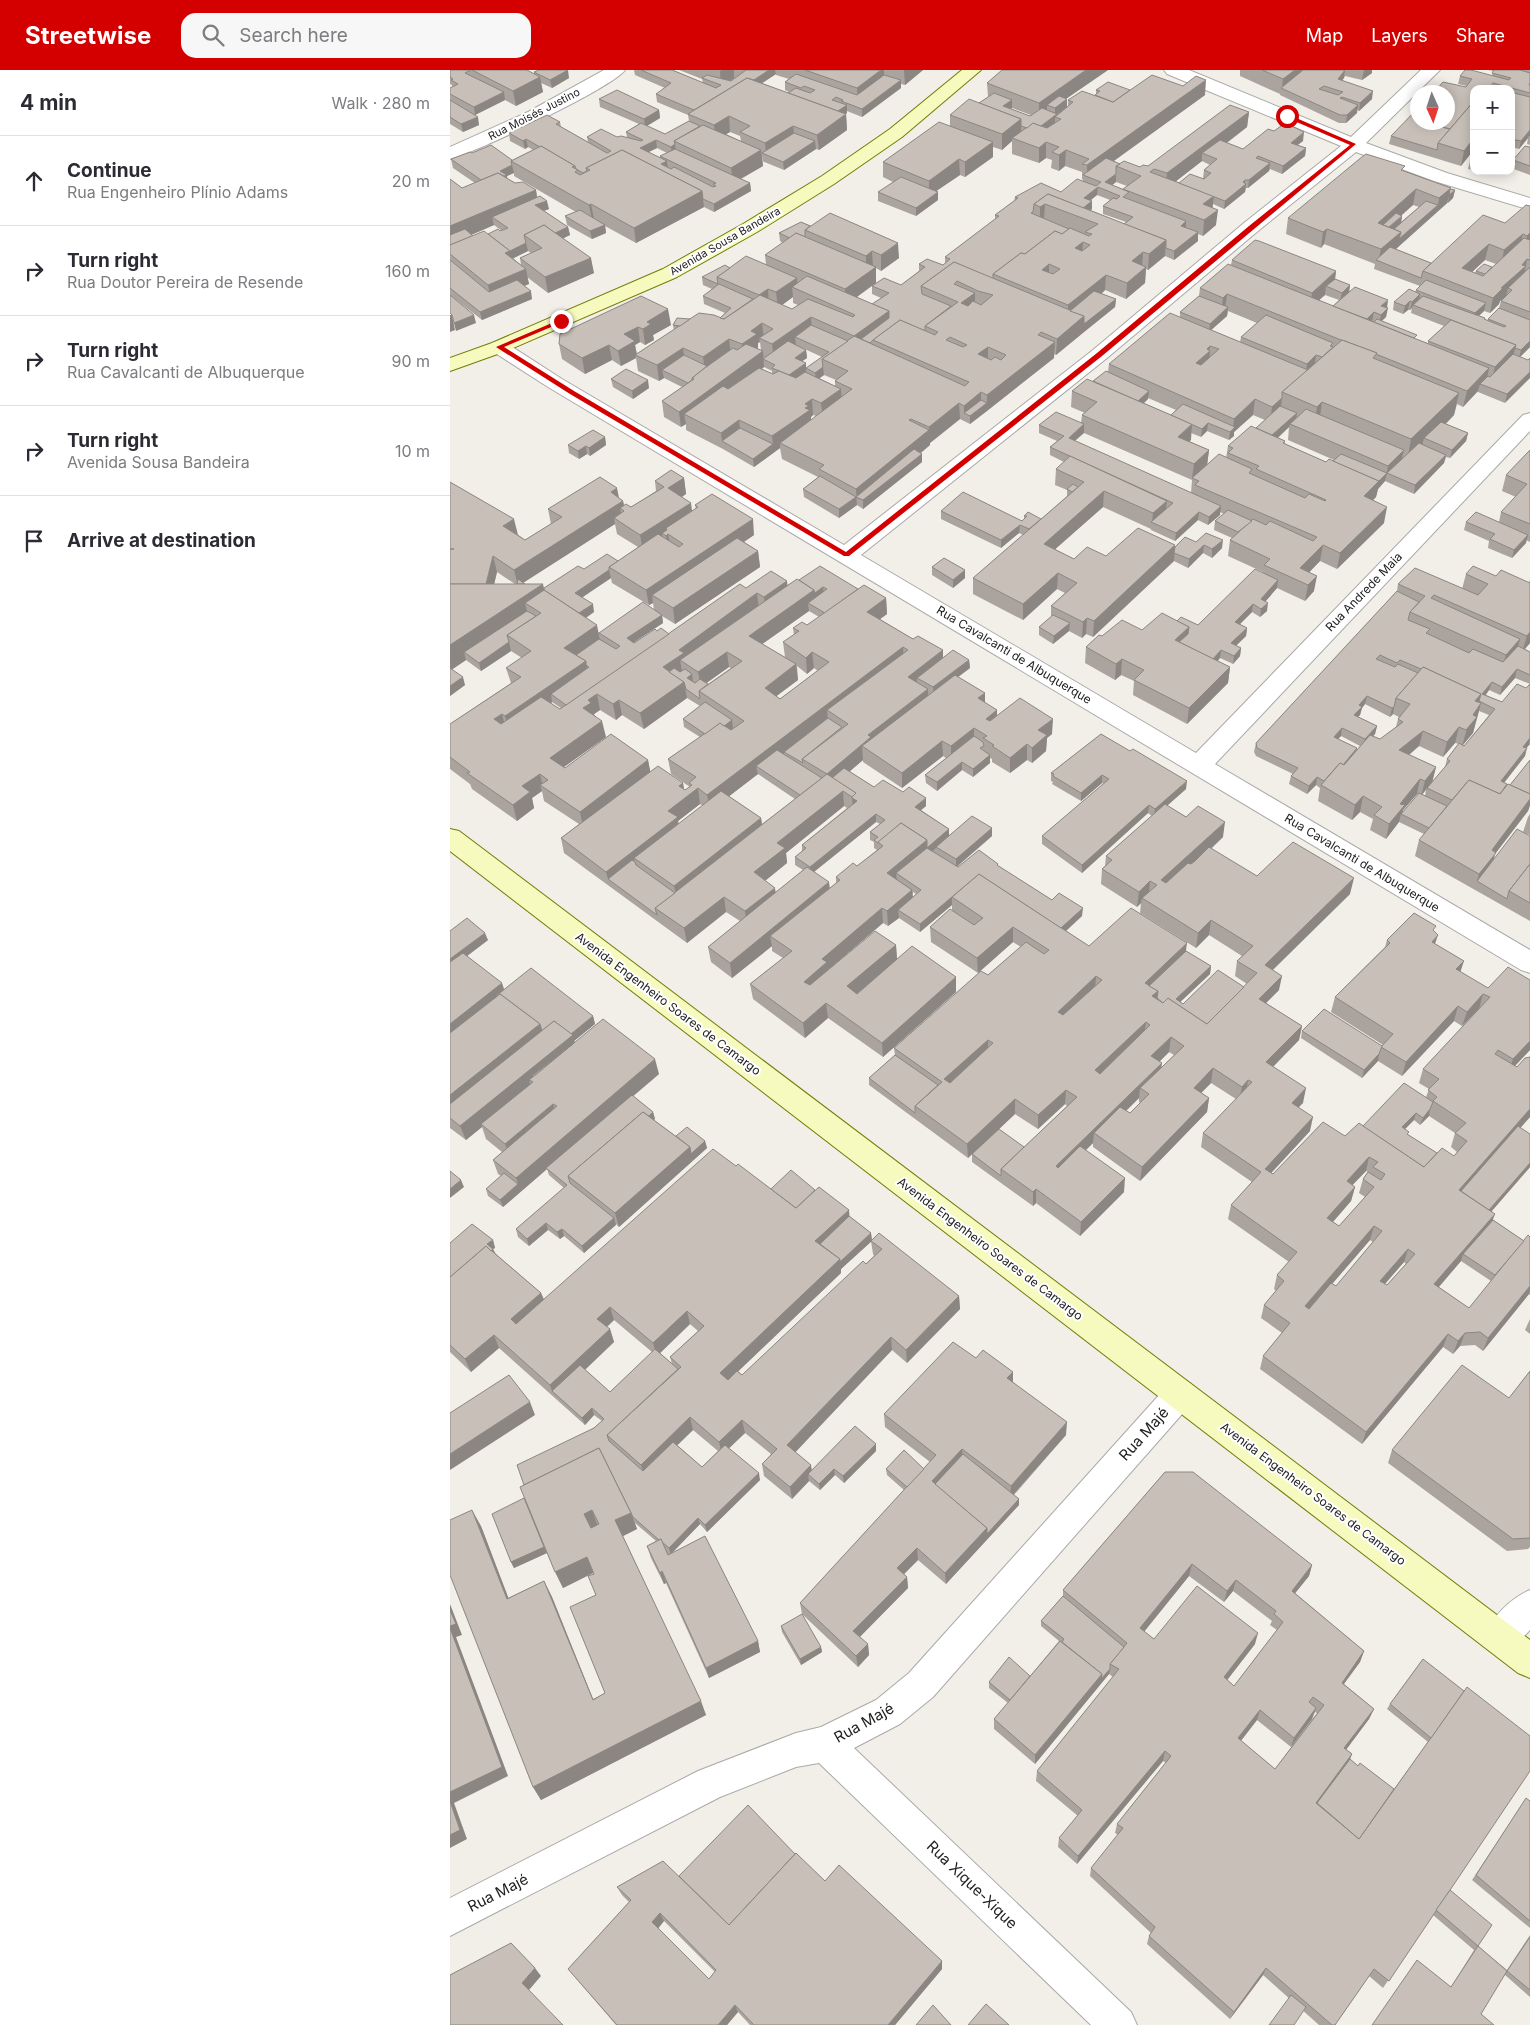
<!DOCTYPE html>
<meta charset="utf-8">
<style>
:root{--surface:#fff;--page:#f7f7f7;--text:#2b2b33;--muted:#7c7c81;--line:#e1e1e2;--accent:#d40000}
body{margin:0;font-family:Inter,sans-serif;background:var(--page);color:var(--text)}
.controls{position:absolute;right:15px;top:15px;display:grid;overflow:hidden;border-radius:10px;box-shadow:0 2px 12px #0003}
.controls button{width:45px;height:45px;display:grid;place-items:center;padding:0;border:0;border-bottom:1px solid var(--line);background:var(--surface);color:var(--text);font:25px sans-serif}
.compass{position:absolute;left:960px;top:15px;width:45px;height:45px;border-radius:50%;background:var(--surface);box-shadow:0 2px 12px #0003;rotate:177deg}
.stop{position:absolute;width:15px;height:15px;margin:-11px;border:4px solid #d40000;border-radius:50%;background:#fff}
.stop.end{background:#d40000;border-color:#fff;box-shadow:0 1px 5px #0008}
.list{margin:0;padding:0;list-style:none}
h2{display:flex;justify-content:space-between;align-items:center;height:65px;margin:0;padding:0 20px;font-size:21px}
h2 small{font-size:16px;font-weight:400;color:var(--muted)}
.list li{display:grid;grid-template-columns:32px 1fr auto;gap:15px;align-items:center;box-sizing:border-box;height:90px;padding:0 20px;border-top:1px solid var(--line)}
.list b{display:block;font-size:19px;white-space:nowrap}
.list p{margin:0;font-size:16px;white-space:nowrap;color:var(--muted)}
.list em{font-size:16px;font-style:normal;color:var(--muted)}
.icon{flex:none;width:28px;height:28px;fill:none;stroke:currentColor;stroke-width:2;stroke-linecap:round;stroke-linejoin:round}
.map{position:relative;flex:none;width:1080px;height:1955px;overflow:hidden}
header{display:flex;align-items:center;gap:30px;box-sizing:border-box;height:70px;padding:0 25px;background:var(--accent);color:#fff}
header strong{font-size:24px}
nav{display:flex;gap:28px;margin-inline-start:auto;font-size:18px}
.search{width:350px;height:45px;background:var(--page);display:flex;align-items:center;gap:12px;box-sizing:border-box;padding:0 18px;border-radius:15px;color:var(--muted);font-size:19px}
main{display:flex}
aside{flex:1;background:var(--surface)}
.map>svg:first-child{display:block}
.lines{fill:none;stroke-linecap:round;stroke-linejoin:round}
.street-casing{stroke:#a9a9a9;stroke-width:2}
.secondary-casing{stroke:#707d05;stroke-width:2}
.street{fill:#fff;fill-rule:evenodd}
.secondary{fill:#f7fabf;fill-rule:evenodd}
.wall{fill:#aba49e;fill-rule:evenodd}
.shaded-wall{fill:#8b8681}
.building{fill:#c7bfb8;stroke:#8b8681;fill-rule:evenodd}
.route{fill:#d40000}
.labels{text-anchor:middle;stroke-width:4;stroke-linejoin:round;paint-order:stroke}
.far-street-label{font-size:11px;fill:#222;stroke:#fff}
.street-label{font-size:12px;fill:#222;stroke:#fff}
.near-street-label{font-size:15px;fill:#222;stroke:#fff}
</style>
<header>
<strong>Streetwise</strong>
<div class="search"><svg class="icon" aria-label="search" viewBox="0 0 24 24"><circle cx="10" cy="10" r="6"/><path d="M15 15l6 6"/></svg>Search here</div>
<nav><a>Map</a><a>Layers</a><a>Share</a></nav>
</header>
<main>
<aside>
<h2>4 min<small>Walk · 280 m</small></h2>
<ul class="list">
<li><svg class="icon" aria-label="ahead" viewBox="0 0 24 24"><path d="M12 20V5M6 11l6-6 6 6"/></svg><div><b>Continue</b><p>Rua Engenheiro Plínio Adams</p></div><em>20 m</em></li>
<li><svg class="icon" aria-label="right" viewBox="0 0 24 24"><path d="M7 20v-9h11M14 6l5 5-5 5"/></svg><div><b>Turn right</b><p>Rua Doutor Pereira de Resende</p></div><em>160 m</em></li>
<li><svg class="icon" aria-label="right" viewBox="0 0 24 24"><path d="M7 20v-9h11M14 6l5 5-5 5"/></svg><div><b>Turn right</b><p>Rua Cavalcanti de Albuquerque</p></div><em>90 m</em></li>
<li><svg class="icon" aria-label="right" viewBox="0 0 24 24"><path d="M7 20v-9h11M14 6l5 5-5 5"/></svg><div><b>Turn right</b><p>Avenida Sousa Bandeira</p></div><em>10 m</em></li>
<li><svg class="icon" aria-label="arrive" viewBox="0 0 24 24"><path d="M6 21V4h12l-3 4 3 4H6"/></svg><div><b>Arrive at destination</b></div></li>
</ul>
</aside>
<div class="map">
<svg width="1080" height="1955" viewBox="0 0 1080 1955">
<rect width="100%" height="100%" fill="#f2efe9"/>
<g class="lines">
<!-- street casing -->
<g class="street-casing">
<g id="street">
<path d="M154 0H175C162 18 25 83 0 89V77L78 42Z"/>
<path d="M714 0H739L901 67 971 0H990L916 73 997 103 1080 128V140L984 111 906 82 808 161 657 288 411 485 746 683 1073 345 1080 343V361L765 694 1080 880V903L1071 900 98 317 42 281 39 277 42 273 49 271 56 273 112 309 394 475 643 280 794 153 891 76 717 4Z"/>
<path d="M730 1310 741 1314 746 1324 741 1334 483 1627 450 1654 404 1678 681 1942 687 1955H641L369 1693 346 1697 270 1727 0 1866V1828L248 1701 346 1663 371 1657 426 1630 459 1603 719 1314Z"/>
<path d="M1080 1520V1560L1062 1579 1050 1584 1038 1579 1033 1567C1041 1548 1061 1528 1080 1520Z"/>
</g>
</g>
<!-- secondary casing -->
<g class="secondary-casing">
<g id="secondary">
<path d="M512 0H531L452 67 384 114 307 162 227 207 56 281 0 301V288L42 273 213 199 293 154 372 106 440 59Z"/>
<path d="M0 759 9 761 1080 1570V1608L1068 1603 0 781Z"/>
</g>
</g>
<!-- street -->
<use href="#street" class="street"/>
<!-- secondary -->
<use href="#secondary" class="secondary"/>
</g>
<!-- wall -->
<g class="wall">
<path d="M0 0H77L84 4V2L119 8 102 18 91 13 93 22 66 36 55 30 25 45 29 55 13 62 0 54V18L2 17V15L0 14Z"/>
<path d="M184 0H223L253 13 252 9 229 0H473L455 15 451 14V18L412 47 397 41V43L396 44 397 60 369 80 366 79 334 100 312 91V86L313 96 291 109 300 113 301 121 264 142 254 137 186 173 155 156 156 163 142 169 117 155 115 146 126 142 64 106V103L57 106V109L65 113 86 120 87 128 99 139 94 141 118 157 120 165 113 168 144 203 98 223 77 207 79 214 74 216 82 229 32 250 0 225V109L12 118 25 113 3 98 1 89 22 83 62 90 83 80 78 77 75 79 60 71 59 63 110 52 111 57 138 72 137 67H177L176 62 189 54 150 37 149 29 209 40 210 48 197 56 215 64 239 51 238 45 207 32 206 24 215 18 185 5ZM326 4V5L339 9 335 12V20L339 22 338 23 312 13ZM280 62 290 66 291 71 276 64ZM207 78 217 83 210 86V88L198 82ZM44 155 52 161 38 164 23 166 21 165ZM78 181 81 183 70 188 71 195 63 188Z"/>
<path d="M658 0 616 29 617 37 618 36V30L645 25H646V20H680L755 25 664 91 670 94 690 97 698 96 799 42 797 57 777 73 793 79 853 71 847 75 856 78 855 86 832 104 820 99 819 101 798 118H796L795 122 774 139 763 134 762 138 766 155 753 166 748 164V171L724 190 715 186 698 200 696 199 695 213 676 229 655 220 652 224 666 229 665 237 634 262 606 285 604 284V288L520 354 510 349 480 373V375L471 383 472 384V392L413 439 407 435 389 448 354 427 353 419 368 407 332 389 330 378 304 397 273 379 236 360V354L231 357 214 347 212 331 232 317 214 308 209 311 188 301 186 288 171 296 162 290 135 304 112 289 109 274 191 226 221 255 203 265 204 270 195 275 190 272 185 275 187 284 224 260 223 255 240 249 270 248 275 243 254 234 253 226 262 219 253 215 252 207 280 198 316 195 315 185 333 173 330 171 329 163 351 152 449 188 431 201 426 198 407 227 422 234 431 228 422 224V216L451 215 469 201V194L493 195 495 193V187L545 149V145L564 131 565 127 611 122 633 111V110L632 109V102L615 96 609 101 601 98 602 90 596 88 589 93 562 84V71L552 80 543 77V87L515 107 510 105 486 121 488 122V130L466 146 428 131V122L443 112 433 107V92L500 56V45L529 33 538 27 537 13ZM562 38 581 45 580 46 561 39ZM752 91 760 95 754 100 753 108 729 113 726 111ZM666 112 677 116 673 119 662 115ZM647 125 660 130 653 136V144L676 152 674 154 640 140 642 139 640 131ZM343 227V233L348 235 342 239 332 235ZM310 272 311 280 308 279V273ZM346 275 372 287 356 298 352 291 357 288 356 280ZM314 297 322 301V304L312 299ZM374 305 386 310 385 311V316L369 308ZM363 345 366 346 361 350V347Z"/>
<path d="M790 0H922V3L912 10 895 6 894 8 892 10 922 29 909 41 907 40V43L896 53H889L830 25V24L790 6Z"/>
<path d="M1038 0H1080V75L1077 74 1078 68 1069 79 1061 77V19H1024V82H1022L1011 96 939 74 941 66 968 52 998 22H985L986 20 1016 17 1017 16 1008 14 1010 6 1042 5 1043 1Z"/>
<path d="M1080 77V105L1061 98 1063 90Z"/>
<path d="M1024 86V100L1018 99 1020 91Z"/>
<path d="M954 101 1001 118 1000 119 1005 120 1003 128 946 179 981 193 1055 153 1080 136V277L1070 287 1055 333 1028 322V321L1013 337 1007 334 1004 345 996 354 1018 363 1016 371 1000 388 996 387 994 393 964 424 935 411 928 419 926 427 923 430 934 453 887 499 870 491 859 502 864 521 855 531 827 518 815 531 817 541 810 547 802 542 790 554 797 558 796 566 786 576 791 578 790 586 783 594 770 588 768 591 780 597 778 613 737 654 683 625 684 611 671 605 665 610 635 593 636 577 652 566 692 560 727 551 748 555 813 502 778 486 780 470 782 468 764 460 765 451 774 444 770 442V445L758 455 748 450 725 471 701 460V459L653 437 605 479 624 489 656 486 725 477 746 472 772 478 762 488 753 483 738 498 724 491 643 567 636 564 632 568 619 561 603 574 589 565V557L601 547V536L615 523 607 519 573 550 523 524V508L573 465 569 463 551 478 491 449V441L572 451 574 449V446L591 449 617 426V420L605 415 606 399 614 392 600 385V377L607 371 589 363V355L631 353 632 345 635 343 621 337 622 321 643 311 658 302 659 294 730 247V242L749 226 750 218 781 195 782 190 886 201 885 209 900 215 899 221 937 238 936 247 932 251 966 269 978 273V271L994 256 961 243 962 238 960 240H958L953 244 943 240 944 232 965 222 966 220 970 216 924 199 925 194 874 174 871 178 836 164 838 148ZM963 135 969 137 951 152 952 146 951 145ZM1035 190 1046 194 1042 197 1026 201 1025 203 1022 202ZM875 225 889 230 883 236 869 230ZM1053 229 1051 231 1049 238 1038 249 1037 251 1035 250V248L1029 246 1034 241 1040 243 1049 234 1050 231ZM778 241 807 253 791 267 790 272 761 260 777 246ZM698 328 726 340 721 345 694 333 698 329ZM803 345 815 350 806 358 778 376 776 388 757 395 759 380 739 371 741 370V363L751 367 757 361 779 370 784 366V362ZM839 357 838 370 884 390 883 391 876 392 835 374V371L828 368ZM634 363 742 410 741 423 625 371Z"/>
<path d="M161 309 199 318 183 329 163 317Z"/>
<path d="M155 367 156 375 140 386 137 384 129 389 119 383 118 375Z"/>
<path d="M1080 380V472L1076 470V473L1062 488 1038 478 1039 471 1014 460 1016 452H1049L1051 442 1066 427 1052 421 1056 405Z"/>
<path d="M234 408 236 424 232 427 242 441 246 439 245 435 304 465 294 472 308 481 310 497 225 554 212 546 213 553 184 572 207 561 219 564 296 518 337 511V515L349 510 408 519 436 528 437 544 430 549 463 569 493 580V587L519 590 520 598 508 607 535 623V633L547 640V646L602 664 597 668 596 681 582 693 577 690 560 703 542 692V689L540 688V693L523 707 512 700 487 721 476 713 475 705 496 688 493 686 452 718 413 692V690L399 701 424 717 476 736 471 740 499 759V765L542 758V766L507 797H508L548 796 602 830 632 846 616 861 639 876 736 881 761 896 760 904 730 932 733 934 794 917 797 914 785 906 787 891 792 886 759 865 746 878 690 843 691 833 687 837 651 814 652 799 655 796 656 786 702 746 698 743 632 803 592 774V766L654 714 652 713 631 731 602 714 603 712 601 711V703L651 664 736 719 717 736 773 767 761 779 807 806 900 824 823 900 829 920 816 933 852 956 849 970 823 997 853 1033 848 1037 860 1061 821 1103 823 1104 913 1056 976 1027 979 1019 969 1013 973 999 1029 939 1012 956 1004 951 952 1006 928 991 912 1008 851 968 852 961 932 976 933 975 881 942 885 927 935 877 937 870 984 862 985 874 1010 902 1038 918 1080 980 1065 996 1080 1047 1070 1058 1080 1064V1097L1042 1141 1043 1150 1074 1171 1080 1166V1225L1079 1224 1033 1281 1025 1275 1010 1276 1003 1284 993 1277 912 1374 810 1299 813 1286 832 1263 811 1248 814 1235 826 1221 824 1219 827 1205 839 1192 778 1149 781 1135 802 1112 751 1077 753 1063 786 1029 761 1013 751 1023 759 1028 757 1042 690 1111 643 1077V1073L636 1080 674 1122 630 1166 586 1133 583 1136 522 1092V1084L518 1088 419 1015V1008L445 985 444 978 538 905 571 877 563 872 528 903 481 872 480 857 502 841V835L470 862 449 848 438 856 433 853 379 899 446 875 447 889 506 907V922L433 987 378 948 355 968 303 929 300 914 333 888 322 881V876L282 908 261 892 258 877 290 851 276 842 237 873 114 783 111 768 129 754 94 731 92 721 82 728 84 738 67 751 22 719 20 714 0 699V654L61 613 56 598 72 588 61 581 31 601 16 590 2 599 15 615 0 626V412L75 470 101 454 98 439 169 428 173 431 174 435 181 437 206 421 205 411ZM165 454 167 464 188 477 168 491 94 518 75 514 73 513ZM47 502 65 514H44ZM161 508 162 513 199 535 203 533 204 540 149 563 136 548 144 542 132 527ZM359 541 369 547 357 555 343 558 344 565 333 572 335 587 312 574ZM347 596 357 604 364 598 368 601 330 629 326 626 348 610ZM279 597 281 598 258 614 256 613ZM237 628 250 636 233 649 234 657 250 667 218 689 221 704 240 717 235 720 234 719 233 713 200 702 198 690 115 698 114 697 156 667 144 644 150 640 166 650 172 645 194 659ZM102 632 111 638 110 639 101 634ZM308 704 345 729 312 754 311 748 279 726ZM250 734 253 736 229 754 228 751ZM394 736 397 738 352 775V781L345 787V795L353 800 326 822 315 811 337 793 336 783ZM426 752 430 754 420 762V770L424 772V778L427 780 407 796 386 807V813L380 818 364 802ZM463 822 466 824 463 827ZM719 982 724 985 711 998 709 992ZM689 1028V1032L690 1033 680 1043 676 1041ZM615 1034 617 1036 574 1077H530L565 1044 588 1059ZM979 1046 1005 1063 1001 1077 1007 1082 1004 1086 987 1083 958 1065 955 1059 964 1050 970 1055ZM916 1101 918 1102 913 1109 909 1123 915 1127 889 1156 883 1152 901 1131 905 1117 902 1115ZM920 1170 923 1172 886 1216 882 1214ZM1011 1191 1041 1211 1019 1238 989 1217ZM954 1192 956 1194 937 1215 935 1214Z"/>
<path d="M482 497 515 508 503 518 482 505Z"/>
<path d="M1016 504 1046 506 1079 513 1080 509V573L1075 579 1080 582V675H1079L1076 678 1075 686 1054 713 1060 715 1080 690V735L1078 741 1045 784 1044 790 1080 766V851L965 786 969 770 974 764 949 752 936 769 920 760 923 749 910 742 902 750 868 731 870 718 866 715 857 724 839 714 841 706 843 704 806 686 804 682 806 673 947 521 948 514 1012 519ZM1065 608 1080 614 1076 618 1052 632 1036 625 1039 620 1050 625ZM915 634 940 647 943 644 949 647 948 649 946 657 930 669 923 666 925 664 927 656 908 647 910 645 912 638ZM1029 641 1039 645 1014 676 1013 675 1023 663ZM891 666 910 676 906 681 907 678 888 669ZM1005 673 1009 674 997 689 995 697 982 712 986 697 959 685 969 676 993 687ZM976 720 975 726 972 725ZM967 724 968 725 953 742V740Z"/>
<path d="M1080 744V765L1073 762 1078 747Z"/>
<path d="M0 861 38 870 17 886 54 920 143 946 145 954 124 971 125 972 209 1004 183 1026 203 1042 205 1049 204 1050 226 1066 255 1071 257 1078 169 1157 166 1154 134 1183 114 1166 110 1169 98 1160 79 1176 68 1167 66 1159 114 1118 99 1105 97 1099 53 1137 38 1126 36 1119 51 1106 48 1104 43 1090 52 1082 36 1069 32 1057 16 1070 0 1058Z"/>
<path d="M286 1096 321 1119 399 1146 421 1163 422 1171 509 1226 510 1239 457 1293 442 1280 345 1382 362 1401 426 1381 394 1413 385 1405 370 1420 359 1411 342 1429 314 1406 312 1394 321 1384 295 1363 279 1378 310 1410 257 1462 250 1454 222 1483 308 1571 310 1582 259 1608 216 1513 214 1514 201 1488 197 1476 206 1471 185 1453 187 1459 173 1466 256 1645 91 1730 83 1717 31 1456 58 1528 94 1511 102 1527 143 1629 155 1623 143 1503 113 1518 97 1483 64 1498 61 1492 74 1428V1415L152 1351 144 1345 135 1355 49 1278 21 1302 0 1282V1173L43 1170 45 1178 43 1179 46 1184 91 1223 94 1229ZM421 1171 423 1184 424 1186 292 1305 288 1301 391 1203V1199ZM164 1250 202 1282 160 1322 135 1300 164 1272 160 1259 157 1257ZM240 1254 248 1261 220 1287 222 1294 210 1283ZM243 1360 268 1381 252 1397 227 1375Z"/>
<path d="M1080 1249V1264L1075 1260Z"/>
<path d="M526 1288 563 1302V1312L616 1365 564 1425 569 1429V1435L496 1514 468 1490 454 1504 457 1507 458 1518 409 1567 418 1574 419 1585 408 1597 352 1544 350 1533 454 1420 437 1405 436 1399H474L480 1392 435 1357 434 1344Z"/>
<path d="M1080 1301V1477L1078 1479 1057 1481 938 1393 942 1380 1059 1328Z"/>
<path d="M715 1402 862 1495 859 1506 845 1523 914 1581 910 1592 894 1614 924 1639 919 1649 896 1679 902 1684 900 1689 908 1696 944 1719 978 1672 937 1639 940 1634 973 1589 1000 1820 1028 1876 1057 1900 1080 1865V1927L1055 1905 1001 1917 1024 1880 983 1845 933 1918 919 1906 885 1955H869L813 1905 780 1949 697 1874 699 1866 701 1863 640 1806 641 1798 668 1765 665 1763 667 1754 716 1693 713 1691 627 1794 608 1777 609 1768 628 1746 586 1711 587 1701 663 1607 659 1604 585 1694 544 1659V1649L558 1633 539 1618V1612L580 1606 609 1571 591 1556V1551L613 1526V1520ZM739 1506 774 1532 783 1521 822 1551 820 1555 827 1560 784 1616 777 1610 805 1574 704 1569 694 1562ZM865 1642 867 1643 825 1699 791 1671 807 1650 841 1677 862 1649Z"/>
<path d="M331 1556 371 1577 372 1582 351 1595 332 1562Z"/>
<path d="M1080 1731V1858L1022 1810 1073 1733Z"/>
<path d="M345 1784 375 1811 492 1891V1899L445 1955H300L288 1942 277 1955H166L118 1899 179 1832 172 1825 167 1817 229 1806ZM214 1851 265 1902 259 1909 208 1858Z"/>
</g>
<!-- shaded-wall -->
<g class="shaded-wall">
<path d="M118 0 119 8 102 18 100 10Z"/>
<path d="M272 0H284V8L271 17 270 1Z"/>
<path d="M319 0H325L326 4 254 51 252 44Z"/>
<path d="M431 0H434V13L408 33 407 18Z"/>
<path d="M454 0H473L455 15Z"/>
<path d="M636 0H658L604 37 597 35V42L589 48V33Z"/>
<path d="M845 0H855L832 18 833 9Z"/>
<path d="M895 0 894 8 887 17 888 9Z"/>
<path d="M914 0H922V3L912 10Z"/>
<path d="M90 7 93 22 66 36 63 21Z"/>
<path d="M451 10V18L412 47V39Z"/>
<path d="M756 10 755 25 640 108 637 107V95Z"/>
<path d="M923 21 922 29 909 41 910 33Z"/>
<path d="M54 22 55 30 25 45 24 37Z"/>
<path d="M617 29V37L605 46V38Z"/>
<path d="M562 30V38L553 44V36Z"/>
<path d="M397 35V43L381 54 380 46Z"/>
<path d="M908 35 907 43 896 53 897 45Z"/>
<path d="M209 40 210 48 195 57 194 49Z"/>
<path d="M799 42 797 57 759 86 752 83V91L716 119 717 103Z"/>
<path d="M396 44 397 60 369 80 367 65Z"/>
<path d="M607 44 605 47V54L584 69V61Z"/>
<path d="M279 46 280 62 266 70 264 55Z"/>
<path d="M28 47 29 55 13 62 11 54Z"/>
<path d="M571 49V64L562 68V71L552 80V64Z"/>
<path d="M343 56 345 71 316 85 315 73Z"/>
<path d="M1080 60V66H1079L1078 68 1069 79 1071 71Z"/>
<path d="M854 62 853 71 840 81 841 73Z"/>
<path d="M1024 68V74L1022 82 1011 96 1014 81Z"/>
<path d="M76 69 78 77 75 79 73 71Z"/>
<path d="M206 70 207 78 191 86 190 78Z"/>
<path d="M365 71 366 79 334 100 333 92Z"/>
<path d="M543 72V87L515 107V92Z"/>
<path d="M596 72V88L589 93V78Z"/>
<path d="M225 74 226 82 222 85 221 77Z"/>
<path d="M856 78 855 86 832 104 833 96Z"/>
<path d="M311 80 313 96 283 113 281 98Z"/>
<path d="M616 80 615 96 609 101V85Z"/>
<path d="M509 89 510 105 479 126V111Z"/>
<path d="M217 91 218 99 211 94Z"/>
<path d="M820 93 819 101 798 118 799 110Z"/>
<path d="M62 95 64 103 57 106 58 113 50 101Z"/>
<path d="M666 104V112L655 121V112Z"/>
<path d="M795 110V115L796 114 795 122 774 139 775 131Z"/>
<path d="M300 113 301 121 264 142V134Z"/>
<path d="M648 117 647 125 633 136 634 128Z"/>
<path d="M1001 118 997 133 948 177 949 169 988 135 989 128Z"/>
<path d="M966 119 963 135 932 163 928 153Z"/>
<path d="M86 120 88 134 97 131 99 139 87 143 42 147 44 155 0 174V156Z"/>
<path d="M1005 120 1003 128 998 133 999 125Z"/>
<path d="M252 121 254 137 186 173 184 158Z"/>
<path d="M488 122V130L466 146V138Z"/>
<path d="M764 126 762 141 752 150 753 134Z"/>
<path d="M642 131V139L631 148 627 143Z"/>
<path d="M141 134 144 149 142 150 139 135Z"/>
<path d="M595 134 594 149 590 153V137Z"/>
<path d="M768 140 766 155 753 166 754 150Z"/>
<path d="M952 146 951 154 931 171 933 163Z"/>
<path d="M736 151V159L731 156Z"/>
<path d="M155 155 156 163 142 169 140 161Z"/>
<path d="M118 157 120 165 102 174 100 166Z"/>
<path d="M877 159 874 174 871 178 873 162Z"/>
<path d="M748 162V171L724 190V181Z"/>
<path d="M951 162 948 177 931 192H928L931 179Z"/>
<path d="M1080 163V175L1074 181 1077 166Z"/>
<path d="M1073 164 1069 179 1051 196 1054 180Z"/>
<path d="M716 170 715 186 698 200 699 184Z"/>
<path d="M633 172 632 188 625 178Z"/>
<path d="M76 173 78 181 62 189 55 183Z"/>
<path d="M448 173 449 188 431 201V185Z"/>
<path d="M1039 174 1035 190 1009 214 1012 198Z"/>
<path d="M422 181 423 197 416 202V186Z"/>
<path d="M693 182 692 198 682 191Z"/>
<path d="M141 188 144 203 98 223 95 207Z"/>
<path d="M1077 189 1073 212 1062 220 1058 218 1056 226 1050 231 1049 234 1040 243 1043 228Z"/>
<path d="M599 194V210L592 200Z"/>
<path d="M426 197V213L396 235 395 219Z"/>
<path d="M696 197 695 213 676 229 677 213Z"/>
<path d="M76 199 79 214 41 230 38 215Z"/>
<path d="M886 201 884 217 876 216 875 225 860 238 862 223Z"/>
<path d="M656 205 655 220 620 248 618 247V235Z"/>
<path d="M347 208 348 220 342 217 343 227 328 238 326 222Z"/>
<path d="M900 215 899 223 890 231 892 223Z"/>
<path d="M318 219 319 235 309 225Z"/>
<path d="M81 221 82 229 32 250 30 242Z"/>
<path d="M525 223V239L511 233Z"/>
<path d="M777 224 775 240 771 243 773 228Z"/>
<path d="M970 224 969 232 963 235 962 238 960 240 962 232Z"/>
<path d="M666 229 665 237 634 262V254Z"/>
<path d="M938 230 937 238 931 236Z"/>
<path d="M960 231 958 240 953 244 955 236Z"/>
<path d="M1036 233 1034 241 1023 251 1025 243Z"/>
<path d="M778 237 777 246 759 262 760 254Z"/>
<path d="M938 238 936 247 929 253 931 245Z"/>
<path d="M218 239 221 255 203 265 204 270 195 275 193 259 197 252Z"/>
<path d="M439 241V257L412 277 404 266Z"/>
<path d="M924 242 922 251 909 263 911 255Z"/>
<path d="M0 245H2L5 260 0 262Z"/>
<path d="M24 245 26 253 6 261 4 253Z"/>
<path d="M634 246V262L606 285 607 269Z"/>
<path d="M361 247 362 263 345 267 346 275 324 290 322 274Z"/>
<path d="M312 253 314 269 309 268 310 272 308 273V280L293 290 292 274 301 261Z"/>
<path d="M188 257 190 272 185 275 187 286 185 285 186 288 171 296 168 281 174 264Z"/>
<path d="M279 269 281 285 255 301 253 287Z"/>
<path d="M1080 271V277L1069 288 1071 280Z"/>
<path d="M605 272 604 288 537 341V325Z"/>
<path d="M159 275 162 290 135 304 132 288Z"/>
<path d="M1066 275 1062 291 1041 313 1045 297Z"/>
<path d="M760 276 759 282 760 281 759 296 745 309 746 293Z"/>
<path d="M538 277V293L528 284Z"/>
<path d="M233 278 235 293 212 300 214 308 209 311 207 295Z"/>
<path d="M356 280 357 288 345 296V288Z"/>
<path d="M313 281 314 297 243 349 234 344 236 354 231 357 229 342Z"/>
<path d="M866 285 864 301 855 308 857 294Z"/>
<path d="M356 293V302L339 314 338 306Z"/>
<path d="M373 297 374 305 366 311 365 303Z"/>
<path d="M1039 298 1036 314H1030L1028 321 1013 337 1017 321Z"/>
<path d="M1080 302V308L1055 333 1057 324Z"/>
<path d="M198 310 199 318 183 329 182 321Z"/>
<path d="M391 319 392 334 373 349 371 333Z"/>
<path d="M699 321 698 329 683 343 684 334Z"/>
<path d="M531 322V337L537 333V341L520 354V346L514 343V351V336Z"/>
<path d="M1009 323 1004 345 979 370 974 368 972 376 957 392 961 369Z"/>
<path d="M832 328 830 344 820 352 822 337Z"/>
<path d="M362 329 363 345 361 347V356L330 373V378L304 397 303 389 323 374 322 366 355 334Z"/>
<path d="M805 329 803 345 784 362V366L779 370 780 362 783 360 784 349Z"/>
<path d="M872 332 869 354 864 359 867 337Z"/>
<path d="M509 333 510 349 480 373V375L413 430 406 427 407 435 406 419 479 360V357Z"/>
<path d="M847 343 846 351 840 354 839 357 815 379 816 371Z"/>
<path d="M289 350 291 366 272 371 271 363Z"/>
<path d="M758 353 757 361 751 367 752 359Z"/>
<path d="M634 354V363L618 376 619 368Z"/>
<path d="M742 354 741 370 727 382 728 367Z"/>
<path d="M1018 363 1016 371 1000 388 1002 380Z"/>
<path d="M155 367 156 375 140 386 139 378Z"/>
<path d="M136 376 137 384 129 389 128 381Z"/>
<path d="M759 380 757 396 742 408 744 394Z"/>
<path d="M954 380 950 396 937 403 935 411 938 396Z"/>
<path d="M472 384V392L413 439V430Z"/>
<path d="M996 385 994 393 964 424 965 415Z"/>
<path d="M937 403 935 411 928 419 926 427 911 442 914 426Z"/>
<path d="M234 408 236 424 220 434 218 418Z"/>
<path d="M167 418 170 433 173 431 176 446 174 441 170 438 172 449 164 448 165 454 68 516 64 500 161 422Z"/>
<path d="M654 421 653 437 593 490 594 474Z"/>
<path d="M406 427 407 435 389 448V439Z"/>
<path d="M717 431 715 446 702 452 703 443Z"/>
<path d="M241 433 243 448 218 464 221 480 219 482 216 466 218 464 217 460 216 458 217 465 212 463 213 468 193 481 190 465Z"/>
<path d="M771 436 770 445 758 455 759 447Z"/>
<path d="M937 437 934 453 887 499 890 483Z"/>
<path d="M749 442 748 450 725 471 726 463Z"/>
<path d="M64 449 68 465 53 456Z"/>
<path d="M303 449 304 465 208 529 202 525 203 533 199 535 196 520Z"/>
<path d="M570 455 569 463 551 478V470Z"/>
<path d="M1078 465 1076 473 1062 488 1064 480Z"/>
<path d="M773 470 772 478 762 488V479Z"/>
<path d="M725 475 724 491 643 567 644 551Z"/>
<path d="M754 475 753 483 738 498 739 489Z"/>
<path d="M873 475 870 491 850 512V498Z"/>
<path d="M308 481 310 497 225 554 223 538Z"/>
<path d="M43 486 47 502 39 536 35 520Z"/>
<path d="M159 500 161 508 127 531 125 523Z"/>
<path d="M515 500V508L503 518V510Z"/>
<path d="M608 503 607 519 573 550V534Z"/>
<path d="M867 506 864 521 855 531 858 515Z"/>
<path d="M828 510 827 518 810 538 811 529Z"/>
<path d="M337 511 338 523 315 543 314 527Z"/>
<path d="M93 514 98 536 75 533 79 549 14 582 16 590 0 601V575Z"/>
<path d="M373 517 374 525 358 533 359 541 301 582 299 566 364 520Z"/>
<path d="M307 523 309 539 230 590 232 601 221 609 213 597 229 580Z"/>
<path d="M436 528 437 544 418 558 417 542Z"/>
<path d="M818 533 817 541 810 547 811 539Z"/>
<path d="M143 534 144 542 126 554 125 546Z"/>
<path d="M803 534 802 542 784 560 785 552Z"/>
<path d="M212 545 213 553 178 576 177 568Z"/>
<path d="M637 548 636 564 632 568 633 552Z"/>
<path d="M620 553 619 561 603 574 604 566Z"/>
<path d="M147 555 150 571 118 593 114 578Z"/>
<path d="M739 557 737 572 729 580 725 570Z"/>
<path d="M797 558 796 566 780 581 781 573Z"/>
<path d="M1080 562V573L1072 582 1077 566Z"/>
<path d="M1070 569 1066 585 1051 601 1056 585Z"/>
<path d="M59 572 61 581 31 601 29 593Z"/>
<path d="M453 577 454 592 377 640 378 650 334 682V684L313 700 306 696 308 704 260 741 257 725Z"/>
<path d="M791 578 790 586 783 594 784 586Z"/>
<path d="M493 580V595L467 608V616L458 607Z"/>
<path d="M771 580 770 588 757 602 758 594Z"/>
<path d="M277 582 279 597 251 617 248 602Z"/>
<path d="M362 582 364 598 357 604 356 588Z"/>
<path d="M672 589 671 605 665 610 666 594Z"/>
<path d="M519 590 520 598 484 625 483 617Z"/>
<path d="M136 591 139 607 101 624 102 632 59 662 55 646Z"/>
<path d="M346 594 348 610 316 634 315 618Z"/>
<path d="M780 597 778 613 737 654 739 638Z"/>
<path d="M1067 599 1065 608 1050 625 1052 617Z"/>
<path d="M242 604 243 612 237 608Z"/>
<path d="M13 607 15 615 0 626V616Z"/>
<path d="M234 612 237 628 194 659 190 643Z"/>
<path d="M1042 612 1039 620 1030 632 1032 624Z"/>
<path d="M478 619V635L412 676 413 690 383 716 377 704 418 665Z"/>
<path d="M535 623V639L528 628Z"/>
<path d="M147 624 150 640 144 644 145 648 123 639Z"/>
<path d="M1031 624 1027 639 1031 633 1023 663 1012 676 1025 631Z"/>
<path d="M917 626 915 634 912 638 910 645 902 653 904 645 909 635Z"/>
<path d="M169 630 172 645 166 650 163 634Z"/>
<path d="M944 637 943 644 940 647 942 638Z"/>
<path d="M547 640V655L536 649Z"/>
<path d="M52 644 56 660 44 649Z"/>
<path d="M603 649 602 664 597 668 596 681 582 693V678L588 660Z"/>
<path d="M282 650 283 658 261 675 259 667Z"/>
<path d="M152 651 156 667 104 704 100 688Z"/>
<path d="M927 656 925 664 913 678 915 669Z"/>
<path d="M1009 657 1005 673 993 687 997 672Z"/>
<path d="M524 658V674L501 692V676Z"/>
<path d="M892 658 891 666 882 675 884 667Z"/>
<path d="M973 661 969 676 946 696 949 680Z"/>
<path d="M1080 668 1079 675 1071 685 1073 677Z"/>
<path d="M492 671 493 686 452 718V703Z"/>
<path d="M577 674V690L560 703V688Z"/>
<path d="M907 678 905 686 877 712Z"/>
<path d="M1077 678 1075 686 1049 719 1051 711Z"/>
<path d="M540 685V693L523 707V699Z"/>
<path d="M198 690 201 705 133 757 130 742Z"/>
<path d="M512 692V700L487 721V712Z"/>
<path d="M986 697 982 713 977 718 971 726 975 711Z"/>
<path d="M90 704 93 717 90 715 92 721 82 728 84 738 67 751 63 735 72 716Z"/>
<path d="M652 705V713L631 731V723Z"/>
<path d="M867 707 866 715 857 724 859 716Z"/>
<path d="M970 709 967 724 953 740 952 745 951 744 949 752 936 769 939 754 950 734Z"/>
<path d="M737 711 736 719 704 747 705 739Z"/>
<path d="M233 713 235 728 248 718 250 734 228 751 230 763 184 788 186 797 158 809 156 802 218 741 229 716Z"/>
<path d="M393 721 394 736 336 783 337 793 306 818 304 802 327 773Z"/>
<path d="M406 723 407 739 403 742 402 727Z"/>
<path d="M913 726 910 742 902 750 905 735Z"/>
<path d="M476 728V736L465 745V737Z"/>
<path d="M1080 729V735L1078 741 1045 784 1041 798 1027 811 1029 804 1042 780Z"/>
<path d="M699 735 698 743 632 803V795Z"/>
<path d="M426 744V752L360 805V797Z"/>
<path d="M311 748 313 763 227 829 224 816Z"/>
<path d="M775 752 773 767 710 825 711 810Z"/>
<path d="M542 758V766L506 797V789Z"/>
<path d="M499 759V767L486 777V778L452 807 446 803 447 811 437 803 477 770Z"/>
<path d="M904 808 900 824 812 910 815 895Z"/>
<path d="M700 811 699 826 692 828 691 833 687 837 689 822Z"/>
<path d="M379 812 381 827 320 866 322 876 282 908 280 893Z"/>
<path d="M325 818 327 833 297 857 295 841Z"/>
<path d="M462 820 463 835 448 840 449 848 438 856 437 841Z"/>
<path d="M274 827 276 842 237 873 234 858Z"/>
<path d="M502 827V835L470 862V854Z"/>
<path d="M432 838 433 853 378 900 355 927 354 912 372 889Z"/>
<path d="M633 838 632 846 606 870V862Z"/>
<path d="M761 850 759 865 746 878 748 863Z"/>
<path d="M563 857V872L528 903 527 888Z"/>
<path d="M35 863 38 870 0 899V889Z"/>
<path d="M988 865 983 880 982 872Z"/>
<path d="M737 873 735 888 699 923 695 913Z"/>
<path d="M446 875 447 890 398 931 397 916Z"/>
<path d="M1014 891 1009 906 1006 899Z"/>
<path d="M761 896 760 904 725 937 726 929Z"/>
<path d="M646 906 645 921 608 957V942Z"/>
<path d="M832 906 829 920 806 943 809 929Z"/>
<path d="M506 907V922L433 987 432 973Z"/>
<path d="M52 913 57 928 0 973V954Z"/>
<path d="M708 921 706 936 702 926Z"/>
<path d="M1033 924 1029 939 1012 956 1017 942Z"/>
<path d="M376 933 378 948 355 968 353 953Z"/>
<path d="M1008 936 1004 951 952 1006 956 992Z"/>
<path d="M143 946 145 954 124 971 127 979 83 1012 79 1010 81 1017 31 1054 32 1057 16 1070 10 1056Z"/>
<path d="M696 952 694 967 644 1015 645 1000Z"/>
<path d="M90 954 94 968 0 1044V1025Z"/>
<path d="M852 956 849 970 813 1007 816 992Z"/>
<path d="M721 967 719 982 700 1001 701 986Z"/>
<path d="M538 970V984L495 1024 494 1009Z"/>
<path d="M1080 971V980L1058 1003 1063 989Z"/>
<path d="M929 984 928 991 912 1008 914 1000Z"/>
<path d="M205 989 209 1004 98 1099 96 1098 97 1099 53 1137 50 1130 68 1114 66 1108Z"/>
<path d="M712 993 710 1008 690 1018 689 1028 649 1067 644 1063 643 1073 605 1110 606 1096Z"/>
<path d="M763 998 761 1013 741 1033 744 1018Z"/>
<path d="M798 1010 796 1025 789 1031 792 1017Z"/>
<path d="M856 1018 853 1033 839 1047 842 1033Z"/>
<path d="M616 1020 615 1034 588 1059V1045Z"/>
<path d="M759 1028 757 1042 690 1111 692 1097Z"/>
<path d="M565 1029V1044L518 1088 517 1074Z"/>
<path d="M103 1034 108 1048 60 1088 55 1074Z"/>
<path d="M980 1039 979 1046 970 1055 973 1048Z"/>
<path d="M1080 1039V1047L1009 1128V1120Z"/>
<path d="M203 1042 205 1049 129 1115 123 1110Z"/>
<path d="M966 1043 964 1050 950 1064 952 1057Z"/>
<path d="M863 1047 860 1061 812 1113 815 1099Z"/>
<path d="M255 1071 257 1078 169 1157 165 1143 240 1077Z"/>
<path d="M919 1087 916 1101 893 1125 897 1111Z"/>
<path d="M1080 1093V1097L1032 1152 1035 1145Z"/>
<path d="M675 1108 674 1122 630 1166 631 1152Z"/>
<path d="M11 1110 14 1117 0 1128V1119Z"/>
<path d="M905 1117 901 1131 874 1162 877 1148Z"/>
<path d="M586 1119V1133L583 1136V1122Z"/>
<path d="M399 1140 400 1153 371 1181 365 1171Z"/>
<path d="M1045 1144 1040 1157 1013 1184 1011 1191 980 1227 984 1214Z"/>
<path d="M164 1148 166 1155 134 1183 132 1176Z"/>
<path d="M96 1153 98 1160 79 1176 77 1169Z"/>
<path d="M924 1156 920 1170 851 1250 855 1236Z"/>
<path d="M112 1159 114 1166 110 1169 107 1162Z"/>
<path d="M421 1163 422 1171 391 1199V1203L273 1316 270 1303 390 1189Z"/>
<path d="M43 1170 45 1178 43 1179 46 1186 0 1226 37 1174Z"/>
<path d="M958 1179 954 1192 926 1224 930 1211Z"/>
<path d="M1080 1216V1220L1079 1224 1033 1281 1038 1268Z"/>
<path d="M91 1223 96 1236 66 1262 61 1249Z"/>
<path d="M509 1226 510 1239 457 1293 456 1280Z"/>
<path d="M160 1237 164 1250 151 1262 147 1249Z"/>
<path d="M237 1241 240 1254 207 1286 203 1273Z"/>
<path d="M160 1259 164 1272 107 1326 102 1321 100 1315Z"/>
<path d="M1015 1263 1010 1276 1003 1284 1008 1271Z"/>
<path d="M998 1264 993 1277 912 1374 916 1362Z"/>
<path d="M44 1265 49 1278 21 1302 15 1289Z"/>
<path d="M441 1267 442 1280 340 1388 337 1375Z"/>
<path d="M563 1302V1315L557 1308Z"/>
<path d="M80 1332 85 1345 0 1400V1384Z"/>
<path d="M142 1338 144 1345 135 1355 132 1348Z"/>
<path d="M240 1347 243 1360 195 1407 191 1395Z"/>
<path d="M292 1350 295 1363 272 1385 269 1372Z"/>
<path d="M617 1352 616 1365 560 1428 561 1416Z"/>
<path d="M426 1374V1381L394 1413 393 1406Z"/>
<path d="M512 1379 513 1391 486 1420 482 1411Z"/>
<path d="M361 1395 363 1407 358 1404 359 1411 342 1429 340 1417Z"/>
<path d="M384 1399 385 1405 370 1420 369 1414Z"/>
<path d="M309 1403 310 1410 257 1462 255 1455Z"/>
<path d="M569 1429V1435L496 1514 495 1503 537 1458Z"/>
<path d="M22 1440 31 1456 65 1545 57 1529Z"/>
<path d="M142 1440 148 1457 141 1461 134 1444Z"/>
<path d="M181 1443 187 1459 171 1467 165 1450Z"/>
<path d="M248 1448 250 1454 221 1484 219 1478Z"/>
<path d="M94 1477 97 1483 64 1498 61 1492Z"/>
<path d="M467 1478 468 1490 448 1510 447 1498Z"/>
<path d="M137 1487 143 1503 113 1518 105 1502Z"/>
<path d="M742 1494 739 1506 688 1569 690 1558Z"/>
<path d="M862 1495 859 1506 838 1532 842 1521Z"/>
<path d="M212 1501 216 1513 214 1514 210 1503Z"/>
<path d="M457 1507 458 1518 405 1572 403 1561Z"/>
<path d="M786 1510 783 1521 774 1532 777 1521Z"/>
<path d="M94 1511 102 1527 149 1644 143 1630Z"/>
<path d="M0 1534 12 1565 6 1567 58 1706 4 1733 17 1769 0 1778Z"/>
<path d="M808 1563 805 1574 771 1618 774 1607Z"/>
<path d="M308 1571 310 1582 259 1608 256 1598Z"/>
<path d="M418 1574 419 1585 408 1597 406 1586Z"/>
<path d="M371 1577 372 1582 351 1595 350 1589Z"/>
<path d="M914 1581 910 1592 887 1623 892 1613Z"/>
<path d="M660 1599 659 1604 585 1694V1685L652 1604Z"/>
<path d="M251 1631 256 1645 91 1730 83 1717Z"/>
<path d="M866 1638 862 1649 841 1677 844 1668Z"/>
<path d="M924 1639 919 1649 890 1688 894 1678Z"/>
<path d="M810 1640 807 1650 785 1678 788 1668Z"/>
<path d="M715 1681 713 1691 627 1794 628 1786Z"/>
<path d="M902 1684 898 1694 865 1738 866 1733Z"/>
<path d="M210 1843 214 1851 207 1860 202 1852Z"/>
<path d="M492 1891V1899L445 1955H438Z"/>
<path d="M85 1898 91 1906 79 1920 72 1913Z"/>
<path d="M816 1898 813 1905 780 1949 784 1942Z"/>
<path d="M285 1935 288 1942 277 1955H268Z"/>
</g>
<!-- building -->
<g class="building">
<path d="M0 0H21L15 3 54 22 24 37 0 24V18L8 14 1 10 3 9 0 7Z"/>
<path d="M22 0H77L90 7 63 21Z"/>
<path d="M89 0H118L100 10 84 2Z"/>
<path d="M191 0H222L266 18 271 15 252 8 257 5 281 11 296 0H319L304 10 297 8 244 40 206 24 221 13Z"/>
<path d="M355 0H431L407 18Z"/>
<path d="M552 0H636L589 33 537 13Z"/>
<path d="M812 0H845L833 9Z"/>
<path d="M853 0H895L888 9 923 21 910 33 892 27 890 28 908 35 897 45H890L831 18ZM874 16 893 22 888 25 869 19Z"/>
<path d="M1015 0H1021L1059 10 1061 8 1042 3 1044 0H1070L1080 3V13L1079 15H1080V23L1043 13 1039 19H1024V31L1000 59 992 57 1000 59 988 73 987 80 941 66 968 38V52H998V22H990L992 21 986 20 993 12 1016 17 1022 9 1010 6Z"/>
<path d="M346 4 407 25 434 5 451 10 412 39 391 31 393 30 386 27 382 30 397 35 388 41 338 23 346 18 360 23 365 20 354 16 351 18 335 12Z"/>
<path d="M702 5 733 16 746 6 756 10 637 95 632 94 639 89 616 80 609 85 602 82 609 77 596 72 589 78 562 68 583 53 597 58 611 49 605 47 623 32 618 30 632 21 663 32Z"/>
<path d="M297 8 396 44 367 65 343 56 315 73 290 62 300 56 279 46 264 55 238 44Z"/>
<path d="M658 12 680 20 663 32 645 25 650 21 646 20Z"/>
<path d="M167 20 209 40 194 49 149 29Z"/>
<path d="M544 23 562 30 553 36 580 46 592 38 607 44 591 56 583 53 577 58 571 56V49L529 33Z"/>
<path d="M1064 23 1080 27V60L1071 71 1061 69V26Z"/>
<path d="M609 26 617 29 605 38 597 35Z"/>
<path d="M519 29 571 49 552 64 500 45Z"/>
<path d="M0 30 28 47 11 54 0 47Z"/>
<path d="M1024 31V68L1014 81 988 73Z"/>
<path d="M780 35 799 42 717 103 704 99 700 102 764 126 753 134 768 140 754 150 673 119 691 106 666 96 674 91 690 97 693 95 698 96Z"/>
<path d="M97 45 110 52 106 54 157 83 161 81 137 67 151 59 167 67 171 66 191 71 193 70 176 62 191 53 215 64 239 51 250 56 224 71 225 74 221 77 206 70 190 78 217 91 211 94 221 99 224 97 263 117 266 116 263 114 266 113 210 86 225 79 300 113 264 134 253 129 252 121 172 80 136 98 137 101 133 103 126 99 125 96 91 76 90 77 76 69 73 71 59 63Z"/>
<path d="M489 52 543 72 515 92 509 89 479 111 433 92Z"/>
<path d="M835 53 854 62 841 73 856 78 833 96 808 86 806 88 820 93 799 110H795L793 112 796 114 775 131 729 113 740 104 754 109 761 103 754 100 767 89 752 83 770 70 793 79 818 59 824 61Z"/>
<path d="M253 55 311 80 281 98 224 71Z"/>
<path d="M344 63 365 71 333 92 312 83Z"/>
<path d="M41 75 62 90 61 91 62 95 50 101 57 105 54 106 48 103 31 110 1 89 20 82 22 83Z"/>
<path d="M91 76 125 96 122 97 128 100 125 102 130 105 140 100 136 98 172 80 252 121 184 158 141 134 139 135 61 91Z"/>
<path d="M1075 76 1080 77V96L1063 90Z"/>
<path d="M916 84 955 96 951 100 1001 118 989 128 966 119 928 153 951 162 931 179 877 159 873 162 838 148 913 86Z"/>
<path d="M1024 86V92L1020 91Z"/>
<path d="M656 88 670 94 666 96V104L655 112 679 122 673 127 736 151 731 156 748 162 724 181 716 178V170L674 154 683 147 653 136 663 128 667 129 670 126 648 117 634 128 642 131 633 138 598 124 584 134 583 142 581 143 619 159 612 164 605 161 575 184 571 183 543 204V209L504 192 471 216 472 224 501 236 475 256V261L450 250 423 270 420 273 411 269 439 248V241L422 234 439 223 422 216 434 208 451 215 475 197 469 194 477 189 493 195 500 189 495 187 549 146 545 145 568 128 565 127 591 113 611 122 627 109 646 116 651 112 633 105Z"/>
<path d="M48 103 65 113 73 112 86 120 0 156V109L12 118Z"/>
<path d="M451 107 488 122 466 138 428 122Z"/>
<path d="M1000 119 1005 120 999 125Z"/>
<path d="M598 124 716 170 699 184 693 182 682 191 696 197 677 213 656 205 618 235 543 204 571 183 575 184 605 161 612 164 620 158 639 166 642 164 635 162 648 154 595 134 590 137 584 134ZM633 172 640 175 632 181 625 178ZM599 194 610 199 603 204 592 200Z"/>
<path d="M90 126 97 131 85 135 118 157 105 163 94 155 74 165 76 173 60 181 38 164 48 159 50 161 58 158 42 147Z"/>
<path d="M976 131 988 135 949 169 951 162 944 159Z"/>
<path d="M1076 135 1080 136V163L1077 166 1073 164 1054 180 1039 174 1012 198 1033 206 1074 168 1080 170V190L1077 189 1072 195 1076 196 1051 218H1053L1043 228 973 201 1033 145 1055 153Z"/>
<path d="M130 140 155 155 140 161 115 146Z"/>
<path d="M380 143 448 173 431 185 422 181 416 186 355 160Z"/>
<path d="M946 143 952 146 939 157 933 155Z"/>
<path d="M351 152 360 156 355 160V167L346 163 340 168 329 163Z"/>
<path d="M94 155 141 188 95 207 70 188 92 178 74 165Z"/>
<path d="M15 159 23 166 0 175V165Z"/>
<path d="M34 161 60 181 55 183 76 199 38 215 0 184V175Z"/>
<path d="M346 163 426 197 395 219 315 185Z"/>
<path d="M805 170 809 171 886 201 862 223 782 190Z"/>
<path d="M940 177 981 193 973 201 971 208 926 190Z"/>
<path d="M296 186 347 208 326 222 318 219 309 225 267 207Z"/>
<path d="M0 190 39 222 67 210 81 221 30 242 0 218Z"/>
<path d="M504 192 634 246 607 269 591 262 588 265 605 272 537 325 531 322 514 336 509 333 479 357 461 349 459 350 479 360 406 419 369 399 374 395 330 373 402 319 385 311 398 301 372 289 404 266 515 316 519 312 423 270 450 250 485 265 488 262 475 256 508 232 471 216ZM507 211 528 221 543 225 531 235 523 231 518 236 511 233 525 223 504 214ZM500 267 517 275 513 277 496 270ZM538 277 556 285 551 290 545 287 541 290 528 284Z"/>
<path d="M778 194 1039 298 1017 321 926 284 927 283 892 270H891L777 224 773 228 750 218Z"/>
<path d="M1034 194 1042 197 1035 204 1026 201Z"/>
<path d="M275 195 280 198 267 207 268 214 252 207Z"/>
<path d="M1080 197V242L1051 231 1062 220 1058 218Z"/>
<path d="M357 206 439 241 404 266 361 247 322 274 309 268 323 259 312 253 301 261 307 264 292 274 279 269 253 287 233 278 207 295 185 285 249 243 264 245 274 249 310 225 342 239 358 229 403 247 405 245 342 217Z"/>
<path d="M885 209 900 215 892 223 876 216Z"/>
<path d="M976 210 1036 233 1025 243 966 220Z"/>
<path d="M269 214 303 229 274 249 270 248 281 238 253 226Z"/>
<path d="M905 217 938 230 931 236 938 238 931 245 924 242 917 249 883 236Z"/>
<path d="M959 219 970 224 962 232 960 231 955 236 944 232Z"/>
<path d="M644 221 666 229 634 254V246L620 241Z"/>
<path d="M0 225 24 245 4 253 2 245 0 243Z"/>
<path d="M191 226 218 239 197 252 201 254 193 259 188 257 174 264 185 271 168 281 159 275 132 288 109 274 110 264Z"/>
<path d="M749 226 778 237 760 254 730 242Z"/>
<path d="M973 226 1035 248 1034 249 1054 257 1056 256 1038 249 1049 238 1080 250V271L1071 280 1065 278 1066 275 963 235Z"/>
<path d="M720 243 858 300 832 322V328L822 337 805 329 784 349 659 294ZM760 276 769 279 751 295 746 293 760 281 757 279Z"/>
<path d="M816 245 883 273 880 276 883 277 872 287 866 285 857 294 791 267Z"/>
<path d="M227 248 240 249 230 256 223 255Z"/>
<path d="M927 249 967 265 964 268 924 252Z"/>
<path d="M1001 250 1066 275 1045 297 978 271Z"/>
<path d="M361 255 398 271 372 289 373 297 365 303 356 298 379 282 345 267Z"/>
<path d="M892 270 927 283 923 288 1009 323 961 369 872 332 867 337 832 322Z"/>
<path d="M338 271 356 280 345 288 356 293 339 305 322 298 325 295 313 289Z"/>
<path d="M296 274 313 281 229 342 212 331 244 309 242 308 252 300 283 278 287 280Z"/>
<path d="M1063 284 1078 290 1080 288V302L1057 324 1030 314 1038 306 1040 307Z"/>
<path d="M234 285 257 296 242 308V310L238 313 212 300Z"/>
<path d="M309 298 323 304 329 301 346 308 355 302 391 319 371 333 362 329 355 334 359 336 355 338 360 340 322 366 289 350 271 363 234 344 273 316 278 319Z"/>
<path d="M176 299 198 310 182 321 161 309Z"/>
<path d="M656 301 699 321 688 331 643 311Z"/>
<path d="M637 309 742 354 728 367 759 380 744 394 632 345 647 332 622 321Z"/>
<path d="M531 330 537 333 520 346 514 343Z"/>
<path d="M733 334 785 357 780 362 758 353 752 359 721 345Z"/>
<path d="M830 336 847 343 822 365 806 358Z"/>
<path d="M856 339 954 380 938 396 840 354Z"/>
<path d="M606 342 634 354 619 368 771 436 759 447 749 442 726 463 701 452 723 433 600 377 614 366 589 355Z"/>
<path d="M991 352 1018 363 1002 380 974 368Z"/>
<path d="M801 356 835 371 833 373 876 392 879 389 929 411 914 426 937 437 890 483 873 475 850 498 867 506 858 515 814 495 820 489 780 470 803 449 816 455 820 451 863 471 867 467 745 415 749 411 742 408 769 384 802 399 799 403 855 428 859 424 875 431 876 430 806 399 809 396 778 383 783 378 778 376Z"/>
<path d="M290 358 323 374 303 389 272 371Z"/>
<path d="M143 360 155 367 139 378 136 376 128 381 118 375Z"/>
<path d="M969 373 996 385 965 415 937 403Z"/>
<path d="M464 379 472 384 413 430 406 427Z"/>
<path d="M1080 380V454L1051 442 1077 414 1056 405Z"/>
<path d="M891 384 937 403 929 411 883 391Z"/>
<path d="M620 386 717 431 703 443 654 421 594 474 624 489 637 477 656 486 688 458 725 475 644 551 637 548 633 552 601 536 627 513 608 503 573 534 523 508 634 412 606 399Z"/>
<path d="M221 400 234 408 218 418 241 433 190 465 164 448 174 441 170 438 176 434 181 437 214 417 205 411Z"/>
<path d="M370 406 406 427 389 439 353 419Z"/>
<path d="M150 407 167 418 161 422 173 431 64 500 43 486 36 514H0V479H4H0V412L64 449 53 456 75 470 112 447 98 439Z"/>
<path d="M623 414 628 417 622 422 617 419Z"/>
<path d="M513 422 572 451 577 446H574L578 442 591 449 579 459 570 455 551 470 491 441Z"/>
<path d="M262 424 303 449 196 520 159 497 208 464 229 477 233 474 218 464 216 466 212 463 217 460 216 458 248 437 245 435Z"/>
<path d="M778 440 802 451 788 462 765 451Z"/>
<path d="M1026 442 1078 465 1064 480 1040 469 1045 464 1016 452Z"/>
<path d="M756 463 773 470 762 479 754 475 739 489 724 483 725 477 735 467 746 472Z"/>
<path d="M287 468 308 481 223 538 202 525Z"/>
<path d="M157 484 168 491 159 497V500L125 523 143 534 129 543 94 520V518L128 496 134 499Z"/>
<path d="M494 488 515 500 503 510 482 497Z"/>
<path d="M370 496 408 519 375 543 358 533 377 519 373 517 365 523 364 520 349 510Z"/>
<path d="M1023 496 1046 506 1051 500 1080 513V562L1077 566 984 525 981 528 1070 569 1056 585 960 542 975 526 948 514 965 498 1028 525 1038 514 1016 504Z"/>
<path d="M805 499 828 510 811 529 818 533 811 539 803 534 785 552 797 558 781 573 791 578 784 586 771 580 763 589 729 572 738 564 739 557 727 551 731 547 748 555Z"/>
<path d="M321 501 337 511 314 527 307 523 229 580 234 583 213 597 234 612 190 643 169 630 163 634 147 624 138 630 141 633 133 638 152 651 100 688 115 698 161 664 198 690 130 742 90 715 98 710 90 704 72 716 80 722 63 735 17 703 20 702 0 687V654L71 607 56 598 81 581 57 565 91 543 75 533 94 520 147 555 114 578 136 591 55 646 52 644 44 649 51 654 91 627 110 639 290 514 296 518Z"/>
<path d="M68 509 75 514H67Z"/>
<path d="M347 509 364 520 299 566 346 594 315 618 330 629 379 592 362 582 356 588 333 572 349 561 343 558 352 552 357 555 414 515 436 528 417 542 463 569 468 566 493 580 458 607 478 619 418 665 421 667 377 704 352 689 398 654 377 640 458 580 453 577 257 725 248 718 218 741 228 747 156 802 111 768 208 696 233 713 229 716 235 720 242 715 239 713 246 707 218 689 270 653 281 660 294 651 249 621 292 591 277 582 248 602 230 590Z"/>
<path d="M0 514H93L0 575Z"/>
<path d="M947 521 969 532 960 542 958 550 980 559 976 563 1019 583 1023 579 1053 592 1068 576 1080 582V605L1067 599 1052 617 1042 612 1032 624 1052 632 1067 614 1076 618 1080 614V668L1073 677 1077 678 1051 711 1057 714 1050 724 1019 710 1002 730 977 718 1000 691 997 689 1009 673 1014 676 1045 639 1029 631 1031 624 973 597 971 599 950 590 947 593 930 585 926 589 945 597 948 594 968 603 946 628 944 637 942 638 917 626 909 635 912 637 904 645 927 656 915 669 892 658 884 667 907 678 893 695 890 693 874 711 867 707 859 716 841 706 848 698 807 678 806 673Z"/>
<path d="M193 532 212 545 177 568 184 573 205 559 207 561 211 558 219 564 116 635 101 624 139 597 136 595V591L126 585 149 569 166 579 170 576 149 563Z"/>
<path d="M77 541 86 546 57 565 59 572 29 593 14 582Z"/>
<path d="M712 543 739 557 725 570 780 597 739 638 684 610 694 600 672 589 666 594 636 577 649 565 652 566 672 550 692 560Z"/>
<path d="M603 545 620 553 604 566 589 557Z"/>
<path d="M503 580 519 590 483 617 467 608Z"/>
<path d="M973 597 1031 624 1025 631 1031 633 1023 645 1027 647 1016 660 1009 657 997 672 973 661 949 680 986 697 975 711 970 709 950 734 955 735 939 754 924 745 932 737 913 726 905 735 871 715 890 693 894 695 920 665 930 669 953 652 948 649 960 634 946 628Z"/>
<path d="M0 598 13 607 0 616Z"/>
<path d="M224 598 230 602 235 599 242 604 237 608 245 613 250 609 258 614 249 621 250 629 236 619 234 612 219 602Z"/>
<path d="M505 605 535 623 528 628 547 640 536 649 540 651 570 628 603 649 588 660 597 665 582 678 577 674 560 688 542 676 544 675 533 668 537 666 524 658 501 676 492 671 452 703 412 676Z"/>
<path d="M255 632 282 650 274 656 270 653 255 664 233 649Z"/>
<path d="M378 648 392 657 352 689 353 693 334 682Z"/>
<path d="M651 664 680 681 683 679 737 711 705 739 699 735 632 795 592 766 659 709 652 705 631 723 603 706 604 704 601 703Z"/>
<path d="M524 666 533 672 534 676 530 678 540 685 523 699 512 692 487 712 475 705Z"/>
<path d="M327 680 372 708 350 725 306 696Z"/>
<path d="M1080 690V724L1060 715Z"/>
<path d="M394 698 424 717 433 710 453 722 459 717 476 728 465 737 499 759 477 778V770L451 753 428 773 424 770 428 767 420 762 435 750 426 744 360 797 345 787 356 778 352 775 407 731 402 728V727L406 723 382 708Z"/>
<path d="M377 704 406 723 402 727 393 721 327 773 335 778 304 802 325 818 295 841 274 827 234 858 205 838Z"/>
<path d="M1019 710 1050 724 1058 714 1080 724V729L1042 780 1046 783 1029 804 969 770Z"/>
<path d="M271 721 311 748 224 816 184 788Z"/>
<path d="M969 723 997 736 979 758 951 744Z"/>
<path d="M715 734 736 747 748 736 775 752 711 810 716 813 738 793 741 794 745 791 759 777 807 806 843 772 904 808 815 895 832 906 809 929 852 956 816 992 856 1018 842 1033 863 1047 815 1099 823 1104 873 1052 895 1066 909 1053 974 1097 992 1078 1004 1086 1017 1071 1005 1063 1016 1053 983 1031 987 1027 978 1020 989 1009 973 999 1040 927 1033 924 1017 942 1008 936 956 992 931 977 943 964 885 927 940 873 937 870 964 843 986 856 983 860 988 865 982 872 1014 891 1006 899 1038 918 1058 897 1080 910V971L1063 989 1048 980 1045 984 1067 997 1075 988 1080 987V1039L1009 1120 1045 1144 984 1214 1019 1238 1078 1165 1080 1167V1216L1038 1268 1030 1262 1015 1263 1008 1271 998 1264 916 1362 813 1286 840 1253 814 1235 834 1211 827 1205 847 1182 781 1135 811 1102 753 1063 802 1012 798 1010 792 1017 763 998 744 1018 759 1028 692 1097 644 1063 670 1037 680 1043 699 1024 690 1018 734 976 721 967 701 986 712 993 606 1096 608 1098 630 1076 675 1108 631 1152 586 1119 583 1122 551 1099 627 1027 616 1020 588 1045 565 1029 517 1074 465 1036 492 1012 444 978 531 901 538 905 576 872 594 884 599 880 563 857 527 888 480 857 500 839 524 855 533 848 502 827 529 804 639 876 681 838 737 873 695 913 708 921 702 926 713 933 718 928 757 954 807 903 787 891 803 876 761 850 748 863 692 828 707 815 700 811 689 822 652 799 662 790 656 786ZM646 906 652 910 613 945 608 942ZM696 952 700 955 650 1004 645 1000ZM538 970 543 973 500 1013 494 1009ZM919 1087 928 1092 923 1097 935 1104 931 1110 918 1102 913 1109 924 1117 889 1156 877 1148 905 1117 897 1111ZM924 1156 932 1161 886 1216 881 1213 859 1239 855 1236ZM958 1179 965 1184 937 1215 930 1211Z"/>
<path d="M522 746 542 758 506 789 486 777Z"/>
<path d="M451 753 477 770 437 803 462 820 437 841 432 838 372 889 377 892 354 912 360 915 425 861 446 875 397 916 407 924 462 876 506 907 432 973 376 933 353 953 300 914 342 881 320 866 390 810 386 807 403 793 407 796 433 776 428 772Z"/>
<path d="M1067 759 1080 766V794L1059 821 1057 829 1027 811Z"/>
<path d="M477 778 508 797 529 780 548 794 547 795 602 830 609 823 633 838 611 858 529 804 470 854 448 840 471 820 446 803Z"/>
<path d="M182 790 185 792 186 795 225 823 205 838 207 845 158 809Z"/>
<path d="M1080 794V833L1059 821Z"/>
<path d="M357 797 379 812 280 893 258 877Z"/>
<path d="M17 848 35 863 0 889V861Z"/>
<path d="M736 881 761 896 726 929 733 934 768 900 794 917 757 954 718 928 713 933 707 928 708 921 699 916Z"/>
<path d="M13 883 52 913 0 954V892Z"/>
<path d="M81 898 143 946 121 964 104 951 92 961 90 954 50 924 47 927 46 926Z"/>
<path d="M50 924 90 954 0 1025V963Z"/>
<path d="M874 939 932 976 929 984 914 1000 852 961Z"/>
<path d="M153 949 205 989 66 1108 43 1090 107 1036 103 1034 55 1074 31 1054 83 1012 79 1010Z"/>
<path d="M104 951 123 965 10 1056 0 1048V1034Z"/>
<path d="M125 972 83 1007 82 1006Z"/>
<path d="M445 985 488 1015 465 1036V1043L419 1008Z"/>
<path d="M954 1013 983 1032 980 1039 973 1048 966 1043 952 1057 959 1062 957 1064 987 1083 974 1097 913 1056Z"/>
<path d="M182 1025 203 1042 199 1046 193 1042 118 1106 120 1113 164 1148 132 1176 112 1159 107 1162 96 1153 77 1169 66 1159 117 1115 96 1098Z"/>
<path d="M193 1042 240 1077 165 1143 118 1106Z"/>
<path d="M1068 1056 1080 1064V1093L1039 1140 1011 1121Z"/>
<path d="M237 1057 255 1071 241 1084 240 1077 226 1066Z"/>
<path d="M549 1059 574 1077 551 1099V1106L522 1084Z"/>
<path d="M263 1079 286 1096 288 1094 346 1138 369 1117 399 1140 365 1171 390 1189 270 1303 278 1310 287 1301 292 1305 413 1191 416 1194 432 1179 421 1171 429 1163 509 1226 456 1280 441 1267 337 1375 361 1395 340 1417 312 1394 327 1379 292 1350 269 1372 240 1347 191 1395 157 1365 231 1297 220 1287 254 1256 237 1241 203 1273 160 1237 147 1249 160 1259 100 1315 44 1265 15 1289 0 1275V1207L36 1176 91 1223 61 1249 66 1254Z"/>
<path d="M341 1100 365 1120 346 1138 321 1119Z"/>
<path d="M0 1101 11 1110 0 1119Z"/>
<path d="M54 1103 68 1114 50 1130 36 1119Z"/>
<path d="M399 1146 421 1163 390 1192V1189L370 1174Z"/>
<path d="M1043 1150 1074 1171 1045 1205 1013 1184Z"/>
<path d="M22 1154 43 1170 37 1174 43 1179 41 1181 36 1176 0 1207V1173Z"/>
<path d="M503 1272 526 1288 533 1280 563 1302 557 1308 617 1352 561 1416 512 1379 482 1411 537 1458 495 1503 467 1478 447 1498 457 1507 403 1561 418 1574 406 1586 350 1533 486 1385 434 1344Z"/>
<path d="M205 1279 228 1299 157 1365 159 1371 193 1401 223 1372 252 1397 275 1375 309 1403 255 1455 248 1448 219 1478 212 1472 211 1469 209 1470 183 1447 149 1378 74 1415 67 1395 144 1358 154 1349 142 1338 132 1348 102 1321 130 1295 160 1322Z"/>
<path d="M1012 1295 1059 1328 1080 1301V1468L1063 1469 942 1380Z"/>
<path d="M59 1305 80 1332 0 1384V1343Z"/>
<path d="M405 1356 426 1374 393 1406 384 1399 369 1414 358 1404Z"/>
<path d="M149 1378 181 1443 165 1450 251 1631 83 1717 0 1505V1450L22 1440 57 1529 94 1511 143 1630 155 1623 120 1537 146 1525 138 1506 144 1504 137 1487 105 1502 70 1417ZM142 1440 149 1454 141 1458 134 1444Z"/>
<path d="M454 1380 474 1399 457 1417 436 1399Z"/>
<path d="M513 1384 569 1429 537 1464V1458L485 1414Z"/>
<path d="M715 1402H743L862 1495 842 1521 914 1581 892 1613 924 1639 894 1678 902 1684 866 1733 909 1769 1017 1617 1080 1666V1701L939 1911 924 1899 885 1955H882L816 1898 784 1942 699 1866 705 1857 641 1798 673 1758 667 1754 721 1686 715 1681 628 1786 609 1768 632 1740 587 1701 669 1599 660 1594 677 1573 613 1520ZM742 1494 777 1521 786 1510 826 1541 824 1544 833 1552 784 1616 774 1607 808 1563 747 1516 704 1569 690 1558ZM863 1627 874 1635 825 1699 788 1668 810 1640 844 1668 866 1638 859 1632Z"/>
<path d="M74 1428 94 1477 61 1492 42 1444Z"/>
<path d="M255 1466 308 1571 256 1598 212 1501 210 1503 197 1476 211 1469 218 1485Z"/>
<path d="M613 1526 674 1577 660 1594V1599L651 1609 652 1604 612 1572 614 1569 591 1551Z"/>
<path d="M0 1540 6 1554 0 1556Z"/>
<path d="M352 1544 371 1577 350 1589 331 1556Z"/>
<path d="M0 1558 52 1697 0 1722Z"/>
<path d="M610 1571 652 1604 585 1685 544 1649Z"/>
<path d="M559 1587 580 1606 560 1630 539 1612Z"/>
<path d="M973 1589 1014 1621 981 1668 940 1634Z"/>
<path d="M900 1689 908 1696 910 1693 944 1719 909 1769 867 1733Z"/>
<path d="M1076 1728 1080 1731V1851L1026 1805Z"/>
<path d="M0 1731 10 1760 0 1765Z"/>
<path d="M298 1735 345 1784 279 1855 229 1806Z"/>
<path d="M346 1783 375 1811 389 1795 492 1891 438 1955H304L285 1935 268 1955H167L118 1899 181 1830 167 1817 213 1791 279 1855ZM210 1843 266 1900 259 1909 202 1852Z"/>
<path d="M1000 1820 1042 1855 1028 1876 1057 1901 1031 1944 1044 1955H922L967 1890 1001 1917 1028 1876 986 1840Z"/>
<path d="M1080 1867V1920L1057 1901Z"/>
<path d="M61 1873 85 1898 72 1913 113 1955H0V1905Z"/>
<path d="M841 1925 856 1937 844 1955H819Z"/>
<path d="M536 1934 559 1955H518Z"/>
<path d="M483 1935 501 1955H466Z"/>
</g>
<!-- route -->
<path class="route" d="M837 44 906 74 652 286 399 486H394L120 324 46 277 109 250H113V252L54 277 124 321 396 482 647 283 799 156 900 75 835 47Z"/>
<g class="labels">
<!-- far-street labels -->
<g class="far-street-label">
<text transform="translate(84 44) rotate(-27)" y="4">Rua Moisés Justino</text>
<text transform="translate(275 171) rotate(-30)" y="4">Avenida Sousa Bandeira</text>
</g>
<!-- street labels -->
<g class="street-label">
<text transform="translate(914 522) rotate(-46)" y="4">Rua Andrede Maia</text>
<text transform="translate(564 585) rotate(31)" y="4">Rua Cavalcanti de Albuquerque</text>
<text transform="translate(912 793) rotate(31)" y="4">Rua Cavalcanti de Albuquerque</text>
<text transform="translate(218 934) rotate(37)" y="4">Avenida Engenheiro Soares de Camargo</text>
<text transform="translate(540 1179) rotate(37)" y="4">Avenida Engenheiro Soares de Camargo</text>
<text transform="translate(863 1424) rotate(37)" y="4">Avenida Engenheiro Soares de Camargo</text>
</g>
<!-- near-street labels -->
<g class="near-street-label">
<text transform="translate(694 1364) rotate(-48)" y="5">Rua Majé</text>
<text transform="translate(414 1653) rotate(-29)" y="5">Rua Majé</text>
<text transform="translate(522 1815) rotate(44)" y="5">Rua Xique-Xique</text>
<text transform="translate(48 1823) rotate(-27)" y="5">Rua Majé</text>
</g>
</g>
</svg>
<div class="controls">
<button>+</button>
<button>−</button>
</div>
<svg class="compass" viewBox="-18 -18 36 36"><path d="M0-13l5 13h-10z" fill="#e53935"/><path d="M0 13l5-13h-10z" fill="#7c7c81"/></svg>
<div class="stop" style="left:837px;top:46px"></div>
<div class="stop end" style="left:111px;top:251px"></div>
</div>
</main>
